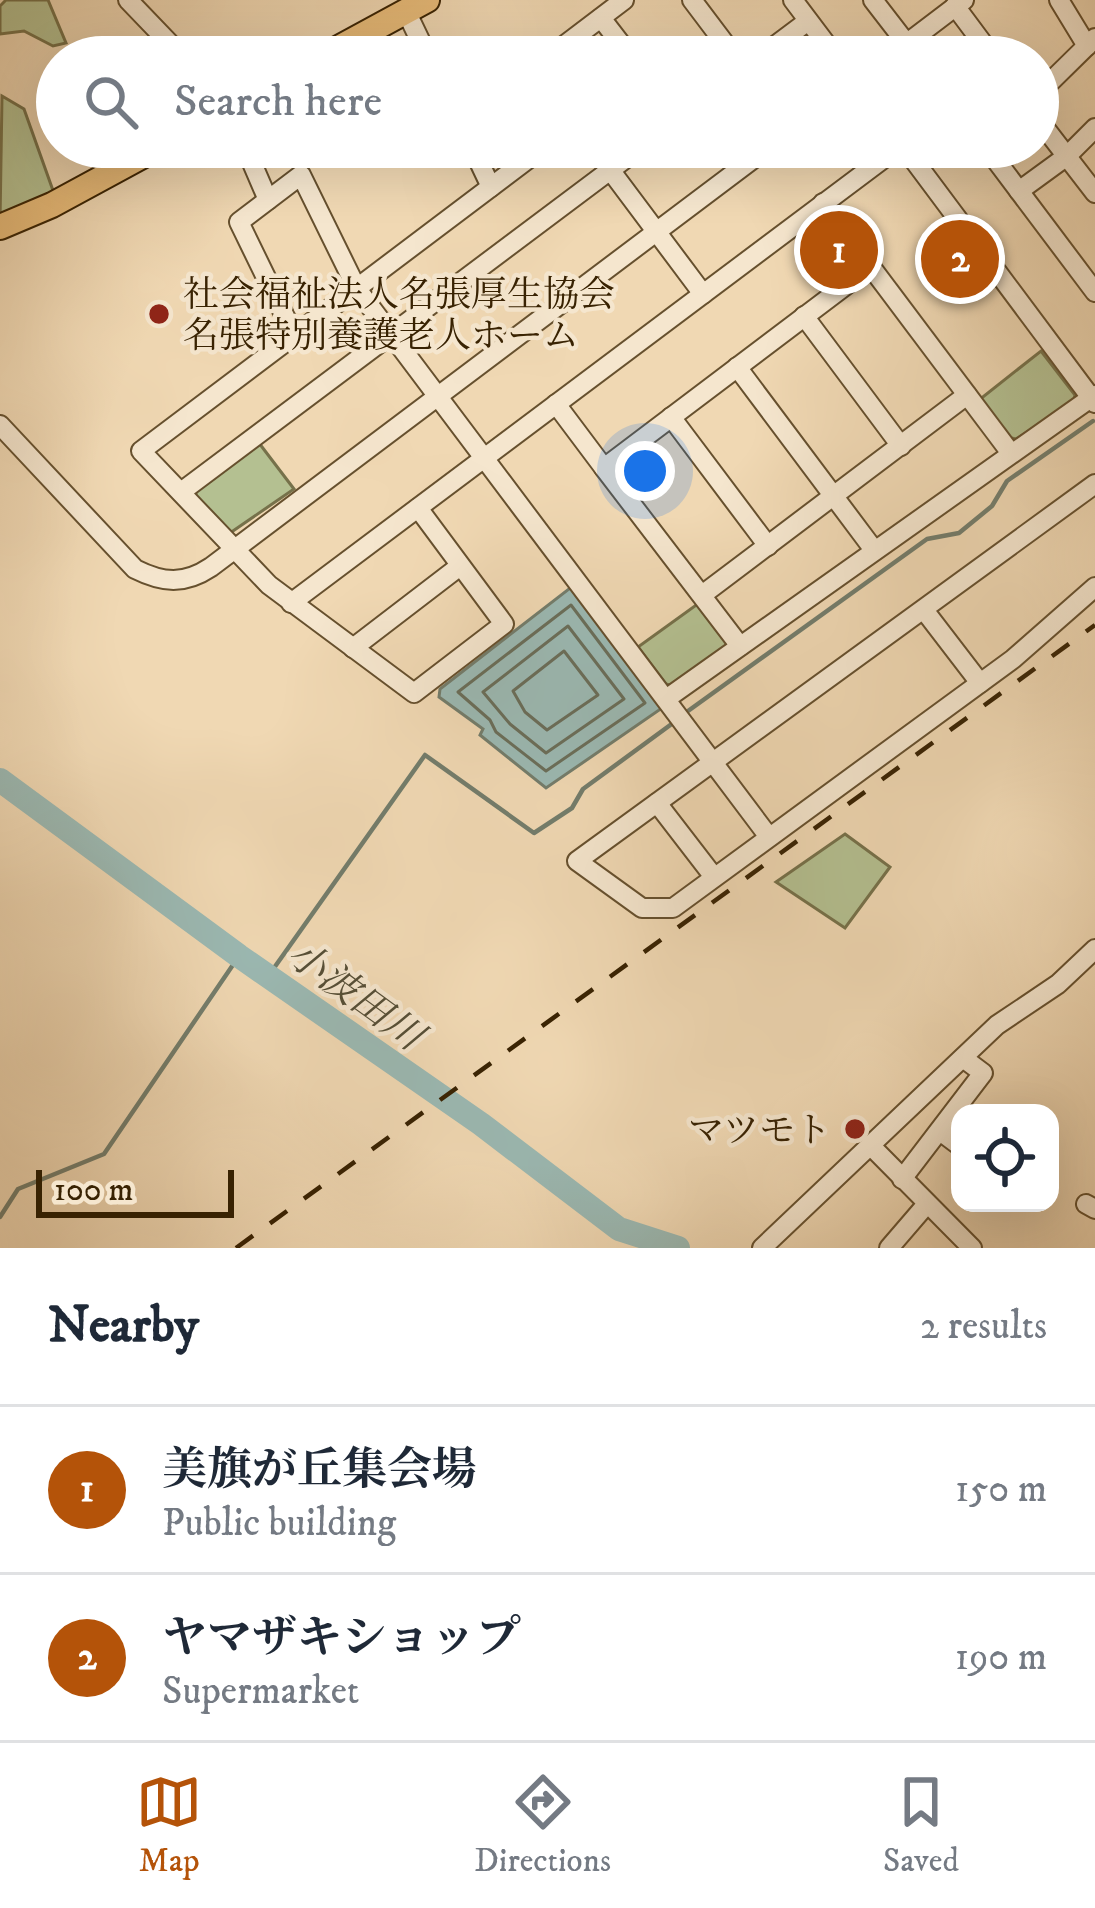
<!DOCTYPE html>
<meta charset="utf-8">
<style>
:root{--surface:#fff;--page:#f2f2f3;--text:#1f2937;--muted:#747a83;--line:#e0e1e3;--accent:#b45309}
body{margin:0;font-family:"IM FELL DW Pica","Noto Serif JP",serif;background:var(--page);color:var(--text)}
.controls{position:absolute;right:36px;bottom:36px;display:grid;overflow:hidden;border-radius:24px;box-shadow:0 12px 48px #0002}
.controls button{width:108px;height:108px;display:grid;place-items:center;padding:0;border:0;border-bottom:3px solid var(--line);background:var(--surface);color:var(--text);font:60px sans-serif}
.scale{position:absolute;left:36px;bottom:30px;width:198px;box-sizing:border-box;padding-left:12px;border:6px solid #382202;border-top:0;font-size:33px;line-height:42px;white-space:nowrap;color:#382202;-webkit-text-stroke:9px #f5e6ce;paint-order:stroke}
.you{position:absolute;left:645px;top:471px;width:42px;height:42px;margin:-30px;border:9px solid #fff;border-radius:50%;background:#1a73e8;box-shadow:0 0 0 18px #1a73e833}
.badge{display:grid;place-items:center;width:78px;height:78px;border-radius:50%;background:var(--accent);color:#fff;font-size:39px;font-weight:700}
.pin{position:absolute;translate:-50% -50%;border:6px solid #fff;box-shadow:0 3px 12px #0006}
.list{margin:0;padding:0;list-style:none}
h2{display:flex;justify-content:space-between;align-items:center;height:156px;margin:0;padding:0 48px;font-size:51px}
h2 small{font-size:39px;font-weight:400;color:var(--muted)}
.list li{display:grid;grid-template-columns:78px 1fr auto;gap:36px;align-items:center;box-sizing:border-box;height:168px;padding:0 48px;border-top:3px solid var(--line)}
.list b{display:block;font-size:45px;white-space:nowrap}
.list p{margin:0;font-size:39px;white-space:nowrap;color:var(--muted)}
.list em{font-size:39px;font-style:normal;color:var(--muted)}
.icon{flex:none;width:66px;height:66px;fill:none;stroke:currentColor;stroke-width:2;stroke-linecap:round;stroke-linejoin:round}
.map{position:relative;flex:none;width:1095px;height:1248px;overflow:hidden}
.search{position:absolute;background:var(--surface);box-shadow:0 12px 48px #0002;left:36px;right:36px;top:36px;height:132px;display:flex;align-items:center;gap:30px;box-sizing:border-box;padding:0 42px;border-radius:66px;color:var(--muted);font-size:45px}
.sheet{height:492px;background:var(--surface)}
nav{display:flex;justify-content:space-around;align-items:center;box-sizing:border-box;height:168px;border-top:3px solid var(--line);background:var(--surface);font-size:33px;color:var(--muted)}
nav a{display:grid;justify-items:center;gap:6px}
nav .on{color:var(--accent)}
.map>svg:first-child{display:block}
.green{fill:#b4c091;stroke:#76714a;stroke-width:3}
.water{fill:#9bb9b3;stroke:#737d6c;stroke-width:3}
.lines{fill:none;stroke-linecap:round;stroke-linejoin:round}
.shore{stroke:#6a6e5a;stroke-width:3}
.stream{stroke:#737d6c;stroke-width:4.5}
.river{stroke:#9bb9b3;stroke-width:24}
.minor-casing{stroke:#66502e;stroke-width:22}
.major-casing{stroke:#382202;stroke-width:28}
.minor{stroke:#f5e6ce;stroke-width:18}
.major{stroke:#e8bc7a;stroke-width:24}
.rail{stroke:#382202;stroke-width:4.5;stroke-dasharray:21 21;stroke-linecap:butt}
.poi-dot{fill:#8f2418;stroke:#f5e6ce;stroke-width:4.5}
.labels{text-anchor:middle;stroke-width:9;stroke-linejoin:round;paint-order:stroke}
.poi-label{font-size:36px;fill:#382202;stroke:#f5e6ce;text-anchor:start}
.water-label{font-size:39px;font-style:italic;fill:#564f37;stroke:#f5e6ce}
</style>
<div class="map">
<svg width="1095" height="1248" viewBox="0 0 1095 1248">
<rect width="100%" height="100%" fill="#f0d8b3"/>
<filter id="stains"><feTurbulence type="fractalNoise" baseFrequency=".00167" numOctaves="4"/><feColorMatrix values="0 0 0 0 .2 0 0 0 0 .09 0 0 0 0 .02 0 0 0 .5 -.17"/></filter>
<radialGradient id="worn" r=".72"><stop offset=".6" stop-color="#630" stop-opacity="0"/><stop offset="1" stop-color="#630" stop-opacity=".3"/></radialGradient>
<!-- green -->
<g class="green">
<path d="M6 0H48L66 43 53 46 24 31 0 34V6Z"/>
<path d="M2 96 24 109 56 199 0 222Z"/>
<path d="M1041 351 1075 395 1073 403 1016 439 1007 437 979 400Z"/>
<path d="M259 443 294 489 230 533 195 498 197 488Z"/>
<path d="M699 603 729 641 726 648 674 686 666 684 638 647Z"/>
<path d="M845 834 890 867 845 928 776 882Z"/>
</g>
<!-- water -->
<path class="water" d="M574 585 665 706 546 788 480 735 483 729 439 697 440 689Z"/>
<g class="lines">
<!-- shore -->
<g class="shore">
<path d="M571 605 645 703 546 771 496 732 490 720 458 692Z"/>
<path d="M568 626 624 699 546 753 510 724 483 692Z"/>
<path d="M564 651 598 695 547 730 525 712 513 691Z"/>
</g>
<!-- stream -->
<g class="stream">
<path d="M688 711 927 539 959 533 992 506 1007 481 1093 421"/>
<path d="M269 975 425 755 534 833 572 808 583 789 673 723"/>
<path d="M0 1217 18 1189 104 1154 239 956"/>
</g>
<!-- river -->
<path class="river" d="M0 780 239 956 481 1124 619 1229 678 1248"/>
<!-- minor casing -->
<g class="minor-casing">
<g id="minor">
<path d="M128 0 177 51 193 57"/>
<path d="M692 0 735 57"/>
<path d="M793 0 836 57"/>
<path d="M873 0 917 57"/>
<path d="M1059 0 1087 46"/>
<path d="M955 6 993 57"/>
<path d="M406 11 428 57"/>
<path d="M601 18 631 57"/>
<path d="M549 57 624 0"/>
<path d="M760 57 808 21"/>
<path d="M889 57 964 0"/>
<path d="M1038 94 1095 38"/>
<path d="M1038 119 1095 193"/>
<path d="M472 147 491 187"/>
<path d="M593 147 703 294"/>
<path d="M904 147 1095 403"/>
<path d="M986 147 1095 292"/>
<path d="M249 156 268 200"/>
<path d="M1019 191 1067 156 1095 128"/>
<path d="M823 203 1010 452"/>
<path d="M804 316 901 446"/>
<path d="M294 335 239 222 301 175 357 289 769 837"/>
<path d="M737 367 874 550"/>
<path d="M556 404 604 468"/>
<path d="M671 417 768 546"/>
<path d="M0 425 135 569C163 583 184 585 211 567L769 147"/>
<path d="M1095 484 577 861 642 908H673L1013 659 1095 587"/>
<path d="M181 492 641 147"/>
<path d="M418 508 504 624 414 693 269 585 141 451 544 147"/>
<path d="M702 595 967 395"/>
<path d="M291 603 899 147"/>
<path d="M924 610 980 683"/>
<path d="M740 646 604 468 870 267"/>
<path d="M353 648 460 566"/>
<path d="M666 699 1095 395"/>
<path d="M657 803 714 877"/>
<path d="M940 1131 960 1146"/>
<path d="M872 1147 972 1248"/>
<path d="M902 1179 983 1073 963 1058"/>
<path d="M1086 1204 1095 1209"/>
<path d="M762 1248 997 1025 1058 984 1095 949"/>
<path d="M889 1248 926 1205"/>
</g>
</g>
<!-- major casing -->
<g class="major-casing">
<g id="major">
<path d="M322 57 427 0"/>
<path d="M0 227 52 205 159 147"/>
</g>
</g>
<!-- minor -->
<use href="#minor" class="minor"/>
<!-- major -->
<use href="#major" class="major"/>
<!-- rail -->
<path class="rail" d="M236 1248 1095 625"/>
</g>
<!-- markers -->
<g class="poi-dot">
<circle cx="159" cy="314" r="12"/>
<circle cx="855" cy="1129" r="12"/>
</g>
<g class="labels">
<!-- poi labels -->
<g class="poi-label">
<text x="183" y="306">社会福祉法人名張厚生協会<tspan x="183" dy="41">名張特別養護老人ホーム</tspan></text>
<text x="831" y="1142" text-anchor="end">マツモト</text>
</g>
<!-- water labels -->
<g class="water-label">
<text transform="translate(356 994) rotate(36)" y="14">小波田川</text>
</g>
</g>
<rect width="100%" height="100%" filter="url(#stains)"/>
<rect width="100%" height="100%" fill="url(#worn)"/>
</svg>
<div class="controls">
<button><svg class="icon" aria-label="locate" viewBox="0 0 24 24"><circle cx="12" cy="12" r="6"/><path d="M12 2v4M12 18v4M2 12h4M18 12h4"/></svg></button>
</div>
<div class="scale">100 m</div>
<div class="you"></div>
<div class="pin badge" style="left:839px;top:250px">1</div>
<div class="pin badge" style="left:960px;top:259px">2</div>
<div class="search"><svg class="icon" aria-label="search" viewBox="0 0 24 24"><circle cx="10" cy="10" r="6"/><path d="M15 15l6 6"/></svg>Search here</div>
</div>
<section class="sheet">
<h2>Nearby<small>2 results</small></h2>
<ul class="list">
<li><span class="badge">1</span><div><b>美旗が丘集会場</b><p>Public building</p></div><em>150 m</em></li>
<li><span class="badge">2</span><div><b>ヤマザキショップ</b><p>Supermarket</p></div><em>190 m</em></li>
</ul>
</section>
<nav>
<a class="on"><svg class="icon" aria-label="map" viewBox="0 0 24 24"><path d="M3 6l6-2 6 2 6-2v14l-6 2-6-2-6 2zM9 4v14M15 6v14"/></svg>Map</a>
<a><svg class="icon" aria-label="directions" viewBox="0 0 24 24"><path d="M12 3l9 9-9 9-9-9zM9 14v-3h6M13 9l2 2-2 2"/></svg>Directions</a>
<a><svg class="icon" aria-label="saved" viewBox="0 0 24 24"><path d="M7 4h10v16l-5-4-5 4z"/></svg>Saved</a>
</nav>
